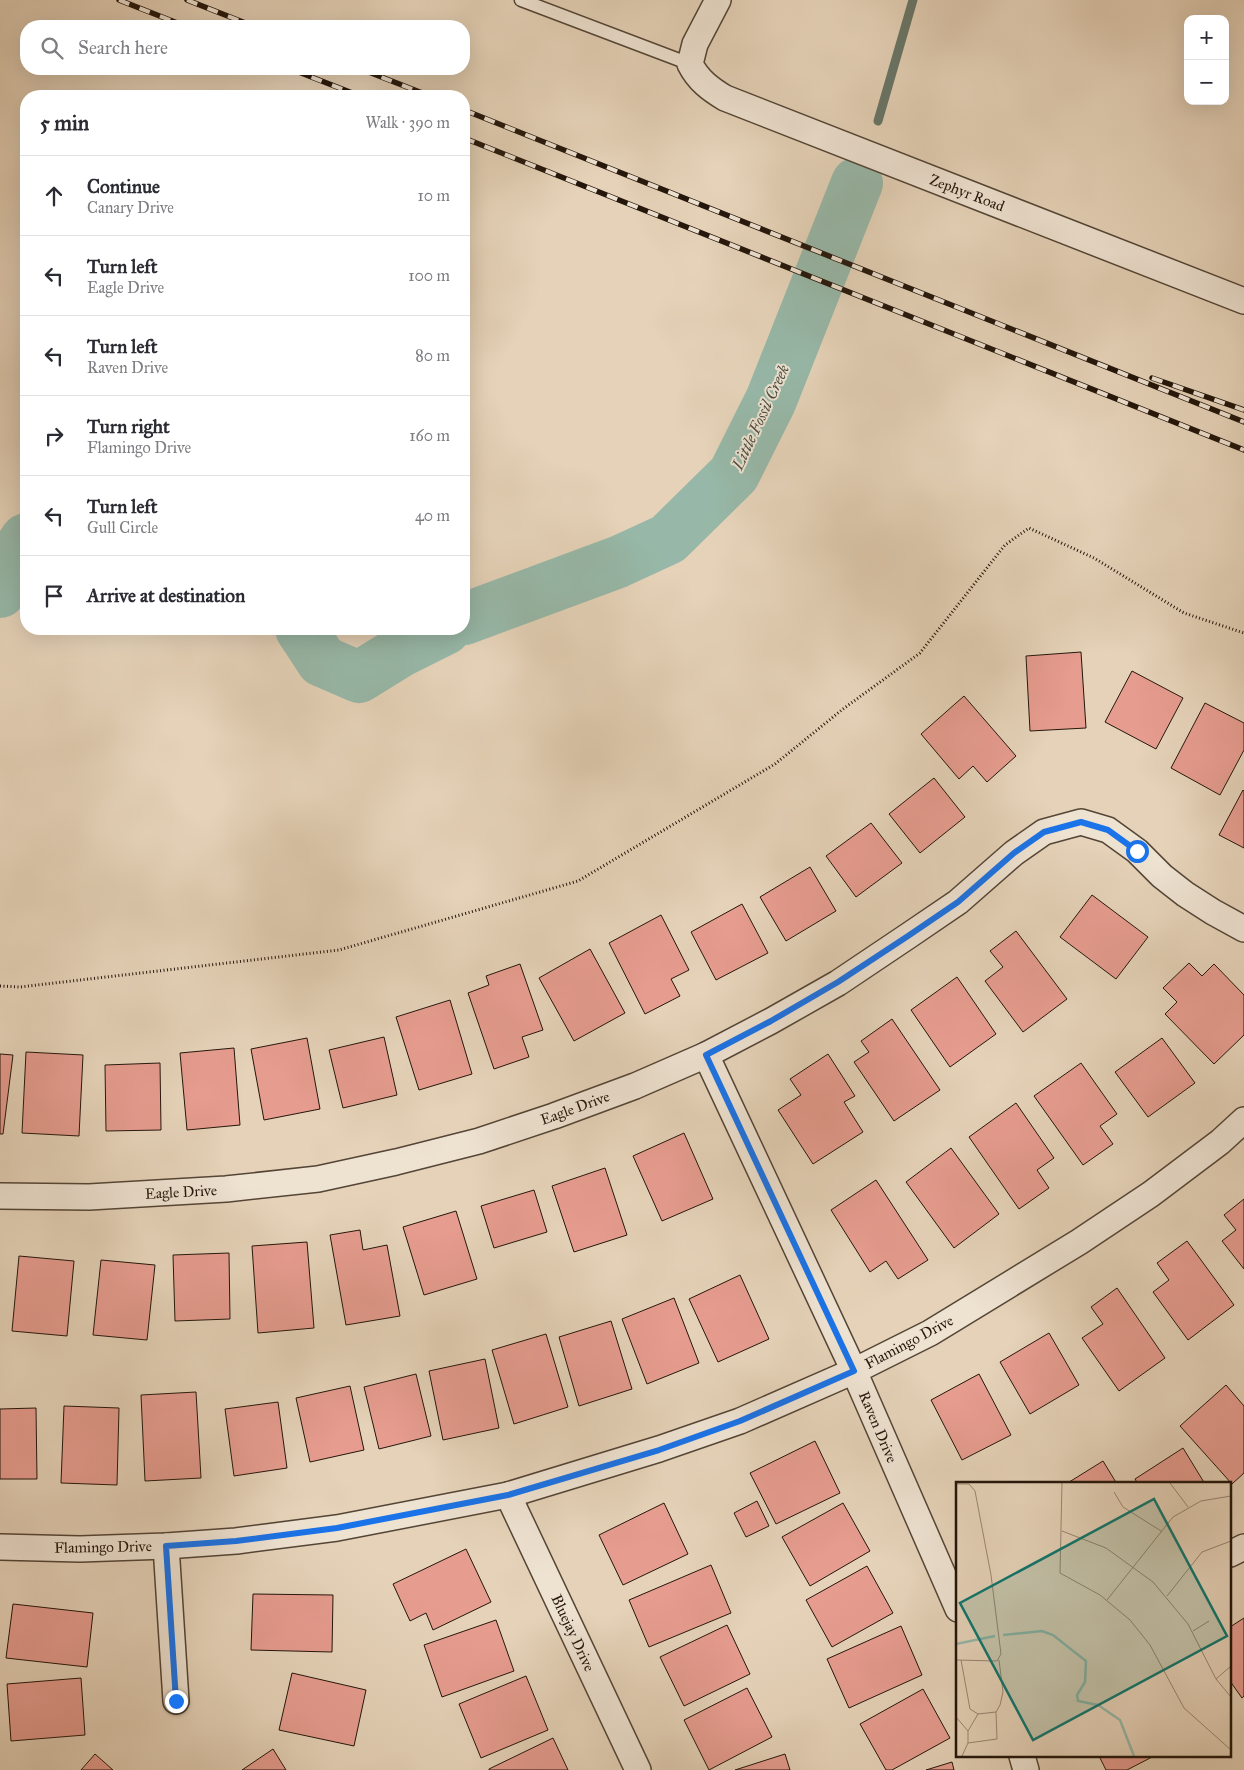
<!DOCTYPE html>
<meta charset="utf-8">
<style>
:root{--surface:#fff;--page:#f2f2f3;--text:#2b2b33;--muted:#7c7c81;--line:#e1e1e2}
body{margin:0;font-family:"IM FELL Great Primer",serif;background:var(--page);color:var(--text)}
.controls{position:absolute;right:15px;top:15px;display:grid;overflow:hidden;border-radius:10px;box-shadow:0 5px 20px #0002}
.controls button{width:45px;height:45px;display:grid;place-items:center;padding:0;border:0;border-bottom:1px solid var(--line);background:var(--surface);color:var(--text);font:25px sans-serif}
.stop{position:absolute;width:15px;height:15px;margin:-11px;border:4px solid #1a73e8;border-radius:50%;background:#fff}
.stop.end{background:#1a73e8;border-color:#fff;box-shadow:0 1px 5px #0008}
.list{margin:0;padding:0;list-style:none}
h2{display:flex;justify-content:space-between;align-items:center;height:65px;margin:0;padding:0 20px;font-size:21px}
h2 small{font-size:16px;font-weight:400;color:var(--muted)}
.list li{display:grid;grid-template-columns:32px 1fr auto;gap:15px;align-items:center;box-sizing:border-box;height:80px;padding:0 20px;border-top:1px solid var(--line)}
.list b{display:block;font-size:19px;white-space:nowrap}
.list p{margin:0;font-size:16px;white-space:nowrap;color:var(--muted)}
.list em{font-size:16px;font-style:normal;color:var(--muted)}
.icon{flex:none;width:28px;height:28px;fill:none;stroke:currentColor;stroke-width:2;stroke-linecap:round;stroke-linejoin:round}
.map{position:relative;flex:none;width:1244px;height:1770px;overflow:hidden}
.search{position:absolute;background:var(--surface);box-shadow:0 5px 20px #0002;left:20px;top:20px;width:450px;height:55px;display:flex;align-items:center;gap:12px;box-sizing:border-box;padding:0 18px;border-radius:20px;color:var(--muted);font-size:19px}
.panel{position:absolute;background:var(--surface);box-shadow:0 5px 20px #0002;left:20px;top:90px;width:450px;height:545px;border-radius:20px}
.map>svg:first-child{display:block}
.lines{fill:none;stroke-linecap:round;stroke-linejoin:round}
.stream{stroke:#697769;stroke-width:9}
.river{stroke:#97b8a8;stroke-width:52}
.building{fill:#e69c8f;stroke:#24160b}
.service-casing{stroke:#544536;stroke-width:15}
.minor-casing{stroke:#544536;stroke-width:28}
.path{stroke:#24160b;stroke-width:3;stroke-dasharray:1 2.5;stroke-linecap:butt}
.service{stroke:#eee2d1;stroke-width:12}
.minor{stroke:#eee2d1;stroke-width:25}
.rail-casing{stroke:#24160b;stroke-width:5.5}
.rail{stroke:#eee2d1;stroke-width:4;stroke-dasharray:11;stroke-linecap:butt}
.route{stroke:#1a73e8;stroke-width:6}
.labels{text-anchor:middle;stroke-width:4;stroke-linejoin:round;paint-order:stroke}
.street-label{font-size:15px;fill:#24160b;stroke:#eee2d1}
.water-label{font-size:16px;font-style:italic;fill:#4c4f42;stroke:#eee2d1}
.inset-river{fill:none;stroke:#97b8a8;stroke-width:2.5}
.inset-road{fill:none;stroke:#988773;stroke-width:1}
.view{fill:#0f766e;fill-opacity:0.15;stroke:#0f766e;stroke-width:2.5}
.inset-edge{fill:none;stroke:#24160b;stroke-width:2.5}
</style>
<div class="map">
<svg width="1244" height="1770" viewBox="0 0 1244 1770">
<rect width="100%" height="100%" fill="#e5d2b8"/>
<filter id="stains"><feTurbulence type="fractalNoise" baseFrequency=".004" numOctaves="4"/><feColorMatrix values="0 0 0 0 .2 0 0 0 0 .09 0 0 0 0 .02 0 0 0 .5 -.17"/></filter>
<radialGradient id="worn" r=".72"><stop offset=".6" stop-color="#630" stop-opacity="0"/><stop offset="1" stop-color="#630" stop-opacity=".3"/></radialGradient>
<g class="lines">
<!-- stream -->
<path class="stream" d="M878 121 913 0"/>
<!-- river -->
<g class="river">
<path d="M0 592 17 552 26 539"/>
<path d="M464 619 618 562 668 539 734 474 771 400 857 183"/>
<path d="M301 629 322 661 359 677 401 651 445 629"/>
</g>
</g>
<!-- building -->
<g class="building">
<path d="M1081 652 1086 728 1030 731 1026 656Z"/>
<path d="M1132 671 1183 698 1156 749 1105 722Z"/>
<path d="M964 696 1016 756 987 782 973 766 959 779 921 734Z"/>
<path d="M1205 703 1244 723V750L1220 795 1171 768Z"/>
<path d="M934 778 965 817 920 853 889 814Z"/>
<path d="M1243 790 1244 791V848L1219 835Z"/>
<path d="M871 823 902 863 856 897 826 856Z"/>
<path d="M810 867 836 911 786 941 760 897Z"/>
<path d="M1092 895 1148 937 1116 979 1060 937Z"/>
<path d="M742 904 768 953 716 980 691 932Z"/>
<path d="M661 915 689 970 671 979 680 996 645 1014 609 943Z"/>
<path d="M1016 931 1067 999 1023 1032 985 981 1003 967 990 951Z"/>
<path d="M590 949 625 1013 574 1041 539 978Z"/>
<path d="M1189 963 1202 976 1214 964 1244 995V1035L1214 1064 1165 1014 1177 1002 1163 988Z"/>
<path d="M520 964 543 1030 522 1037 529 1057 494 1069 468 993 489 985 486 976Z"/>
<path d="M957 977 996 1034 950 1067 911 1010Z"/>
<path d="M450 1000 472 1074 419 1090 396 1017Z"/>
<path d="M892 1019 940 1090 894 1121 854 1062 869 1052 861 1041Z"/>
<path d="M384 1037 397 1095 343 1108 329 1050Z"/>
<path d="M307 1038 320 1109 264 1120 251 1049Z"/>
<path d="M1162 1038 1195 1083 1148 1117 1115 1072Z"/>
<path d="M234 1048 240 1125 187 1130 180 1053Z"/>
<path d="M26 1052 83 1055 79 1136 22 1133Z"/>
<path d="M0 1054 13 1055 3 1134H0Z"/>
<path d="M828 1054 855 1096 844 1102 863 1132 813 1164 778 1110 801 1095 790 1079Z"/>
<path d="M160 1063 161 1130 106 1131 105 1065Z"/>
<path d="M1081 1063 1117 1114 1100 1126 1113 1144 1083 1165 1034 1096Z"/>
<path d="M1016 1103 1054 1158 1037 1170 1049 1188 1019 1209 969 1137Z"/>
<path d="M684 1133 713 1199 662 1221 633 1156Z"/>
<path d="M951 1148 999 1214 954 1248 906 1182Z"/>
<path d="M605 1168 627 1235 574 1252 552 1186Z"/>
<path d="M876 1180 928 1260 898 1279 886 1261 870 1272 831 1210Z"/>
<path d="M534 1190 547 1232 494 1248 481 1206Z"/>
<path d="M1244 1199V1269L1222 1241 1236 1230 1224 1215Z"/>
<path d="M456 1211 477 1279 424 1295 403 1227Z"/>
<path d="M360 1230 363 1250 387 1245 400 1316 346 1325 330 1235Z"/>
<path d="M1187 1241 1234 1305 1188 1340 1153 1292 1169 1280 1157 1263Z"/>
<path d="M307 1242 314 1328 258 1333 252 1246Z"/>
<path d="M229 1253 230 1319 175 1321 173 1255Z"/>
<path d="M19 1256 74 1261 67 1336 12 1331Z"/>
<path d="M101 1260 155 1265 147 1340 93 1335Z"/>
<path d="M740 1275 769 1339 718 1362 689 1299Z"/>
<path d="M1117 1288 1165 1358 1119 1391 1082 1338 1103 1324 1091 1307Z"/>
<path d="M674 1298 699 1363 647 1384 622 1319Z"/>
<path d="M611 1321 632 1389 579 1406 559 1337Z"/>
<path d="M1049 1333 1079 1385 1030 1414 1000 1362Z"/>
<path d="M546 1334 568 1407 514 1424 492 1350Z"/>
<path d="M485 1359 499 1428 443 1440 429 1371Z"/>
<path d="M416 1374 431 1436 379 1449 364 1387Z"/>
<path d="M979 1374 1011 1435 962 1460 931 1400Z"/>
<path d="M1226 1385 1244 1406V1473L1232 1484 1180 1426Z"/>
<path d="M350 1386 364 1450 310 1462 296 1398Z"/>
<path d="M196 1392 201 1478 145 1481 141 1395Z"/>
<path d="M278 1402 287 1468 234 1476 225 1409Z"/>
<path d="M64 1406 119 1408 117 1485 61 1483Z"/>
<path d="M36 1408 37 1479H0V1409Z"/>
<path d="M815 1441 840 1493 776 1524 750 1473Z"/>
<path d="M1183 1448 1205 1484H1138L1135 1479Z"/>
<path d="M1103 1461 1117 1484H1066Z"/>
<path d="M757 1501 769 1526 746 1537 734 1513Z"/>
<path d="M664 1503 688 1554 623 1585 599 1535Z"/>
<path d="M843 1503 870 1551 810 1586 782 1537Z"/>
<path d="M466 1549 491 1602 433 1630 426 1613 410 1621 393 1584Z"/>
<path d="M711 1565 731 1613 649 1647 629 1600Z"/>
<path d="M867 1566 893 1613 832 1647 806 1600Z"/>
<path d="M253 1594 333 1595 332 1652 251 1650Z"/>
<path d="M13 1604 93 1613 87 1667 6 1658Z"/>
<path d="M1244 1618V1696L1242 1698 1230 1681V1627Z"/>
<path d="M496 1620 514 1671 442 1697 424 1645Z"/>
<path d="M727 1625 750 1674 684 1706 660 1657Z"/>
<path d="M901 1626 922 1675 849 1708 827 1659Z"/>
<path d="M292 1673 366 1690 354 1746 279 1730Z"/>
<path d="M526 1676 548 1730 481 1758 459 1704Z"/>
<path d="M81 1678 85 1735 11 1741 7 1684Z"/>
<path d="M747 1688 772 1737 709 1770 684 1720Z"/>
<path d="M923 1689 950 1738 892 1770H886L860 1724Z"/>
<path d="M553 1738 568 1770H489V1769Z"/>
<path d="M273 1749 286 1770H242Z"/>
<path d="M95 1754 113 1770H81Z"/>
<path d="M785 1754 790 1770H735Z"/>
<path d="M1099 1756H1154L1127 1770H1106Z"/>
<path d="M952 1762 954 1770H926Z"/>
</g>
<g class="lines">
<!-- service casing -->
<g class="service-casing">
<path id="service" d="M521 0 690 64"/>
</g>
<!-- minor casing -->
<g class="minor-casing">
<g id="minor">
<path d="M718 0 695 44 690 64C698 80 710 89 725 98L1244 301"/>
<path d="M706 1055 854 1371 958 1609"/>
<path d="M0 1196 89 1197 226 1189 318 1179 396 1162 479 1141 554 1116 635 1086 706 1055 771 1021 838 983 908 936 958 902 1014 853 1044 832 1081 822 1108 830 1137 851 1162 876 1185 894 1213 912 1244 929"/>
<path d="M508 1495 638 1770"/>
<path d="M166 1546 176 1701"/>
<path d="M0 1547 80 1549 166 1546 236 1541 337 1528 508 1495 659 1449 740 1421 854 1371 930 1333 1079 1242 1151 1194 1220 1142 1244 1120"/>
<path d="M1230 1554 1244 1547"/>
<path d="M1022 1756 1026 1770"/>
</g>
</g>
<!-- path -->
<path class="path" d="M0 986 20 987 339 950 578 881 775 764 843 709 920 653 1005 545 1029 528 1094 558 1184 613 1244 633"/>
<!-- service -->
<use href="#service" class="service"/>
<!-- minor -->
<use href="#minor" class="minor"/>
<!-- rail casing -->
<g class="rail-casing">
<g id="rail">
<path d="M119 0 185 26"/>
<path d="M187 0 253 26"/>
<path d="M291 69 360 96"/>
<path d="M361 69 430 96"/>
<path d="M464 110 1244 422"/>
<path d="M464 138 1244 450"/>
<path d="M1152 378 1244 410"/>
</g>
</g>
<!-- rail -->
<use href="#rail" class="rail"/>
</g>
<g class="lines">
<!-- route -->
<path class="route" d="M176 1701 166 1546 236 1541 337 1528 508 1495 659 1450 740 1421 854 1371 706 1055 771 1021 838 982 908 936 958 902 1014 853 1044 832 1081 822 1108 830 1137 851"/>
</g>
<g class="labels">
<!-- street labels -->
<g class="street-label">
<text transform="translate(967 193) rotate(21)" y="5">Zephyr Road</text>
<text transform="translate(575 1108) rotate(-20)" y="5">Eagle Drive</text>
<text transform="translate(181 1192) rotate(-3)" y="5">Eagle Drive</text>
<text transform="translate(909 1342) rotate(-28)" y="5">Flamingo Drive</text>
<text transform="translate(878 1427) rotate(67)" y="5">Raven Drive</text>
<text transform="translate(103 1547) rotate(-1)" y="5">Flamingo Drive</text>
<text transform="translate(573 1633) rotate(65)" y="5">Bluejay Drive</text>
</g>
<!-- water labels -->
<g class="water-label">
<text transform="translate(760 417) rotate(-65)" y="6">Little Fossil Creek</text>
</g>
</g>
<!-- overview -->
<g transform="translate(956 1482)">
<rect width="275" height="275" fill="#e5d2b8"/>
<path class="inset-river" d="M47 153 86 149 97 153 130 179 129 200 121 213 122 219 142 223 164 238 178 274M0 162 39 154"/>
<path class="inset-road" d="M106 1 104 91 144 113 174 138 194 163 228 226 275 268M214 1 232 25M0 2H13L19 9 35 93 45 172 41 179 0 178M158 10 167 25 205 49M106 49 150 66 197 100 232 142 260 197 275 215M211 114 246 70 275 59M151 118 217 35 245 19 275 14M237 149 253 139M5 178 14 227 22 232 40 230 44 223 47 210 43 178M260 197 275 184M0 235 12 249M12 261 41 257 40 230M6 274 12 261V249L22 232"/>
<path class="view" d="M198 17 271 154 77 258 4 121Z"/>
<rect width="275" height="275" class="inset-edge"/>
</g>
<rect width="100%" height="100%" filter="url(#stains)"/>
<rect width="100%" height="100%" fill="url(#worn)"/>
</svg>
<div class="controls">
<button>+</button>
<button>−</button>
</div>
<div class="stop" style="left:1137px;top:851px"></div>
<div class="stop end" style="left:176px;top:1701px"></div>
<div class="search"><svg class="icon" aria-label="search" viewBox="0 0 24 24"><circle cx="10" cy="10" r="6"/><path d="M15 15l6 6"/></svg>Search here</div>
<section class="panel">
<h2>5 min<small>Walk · 390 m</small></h2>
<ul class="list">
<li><svg class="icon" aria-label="ahead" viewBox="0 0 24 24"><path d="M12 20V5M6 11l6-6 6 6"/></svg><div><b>Continue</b><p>Canary Drive</p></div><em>10 m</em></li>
<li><svg class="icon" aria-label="left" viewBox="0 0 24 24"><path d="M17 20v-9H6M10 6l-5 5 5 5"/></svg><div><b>Turn left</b><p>Eagle Drive</p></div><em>100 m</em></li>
<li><svg class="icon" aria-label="left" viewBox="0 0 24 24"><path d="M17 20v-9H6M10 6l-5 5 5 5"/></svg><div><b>Turn left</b><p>Raven Drive</p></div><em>80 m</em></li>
<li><svg class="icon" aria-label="right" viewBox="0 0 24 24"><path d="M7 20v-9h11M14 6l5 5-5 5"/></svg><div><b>Turn right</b><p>Flamingo Drive</p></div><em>160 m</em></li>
<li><svg class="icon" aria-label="left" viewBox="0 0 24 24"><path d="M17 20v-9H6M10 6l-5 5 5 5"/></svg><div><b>Turn left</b><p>Gull Circle</p></div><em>40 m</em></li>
<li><svg class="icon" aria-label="arrive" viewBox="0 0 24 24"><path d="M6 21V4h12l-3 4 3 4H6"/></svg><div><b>Arrive at destination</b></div></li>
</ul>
</section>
</div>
